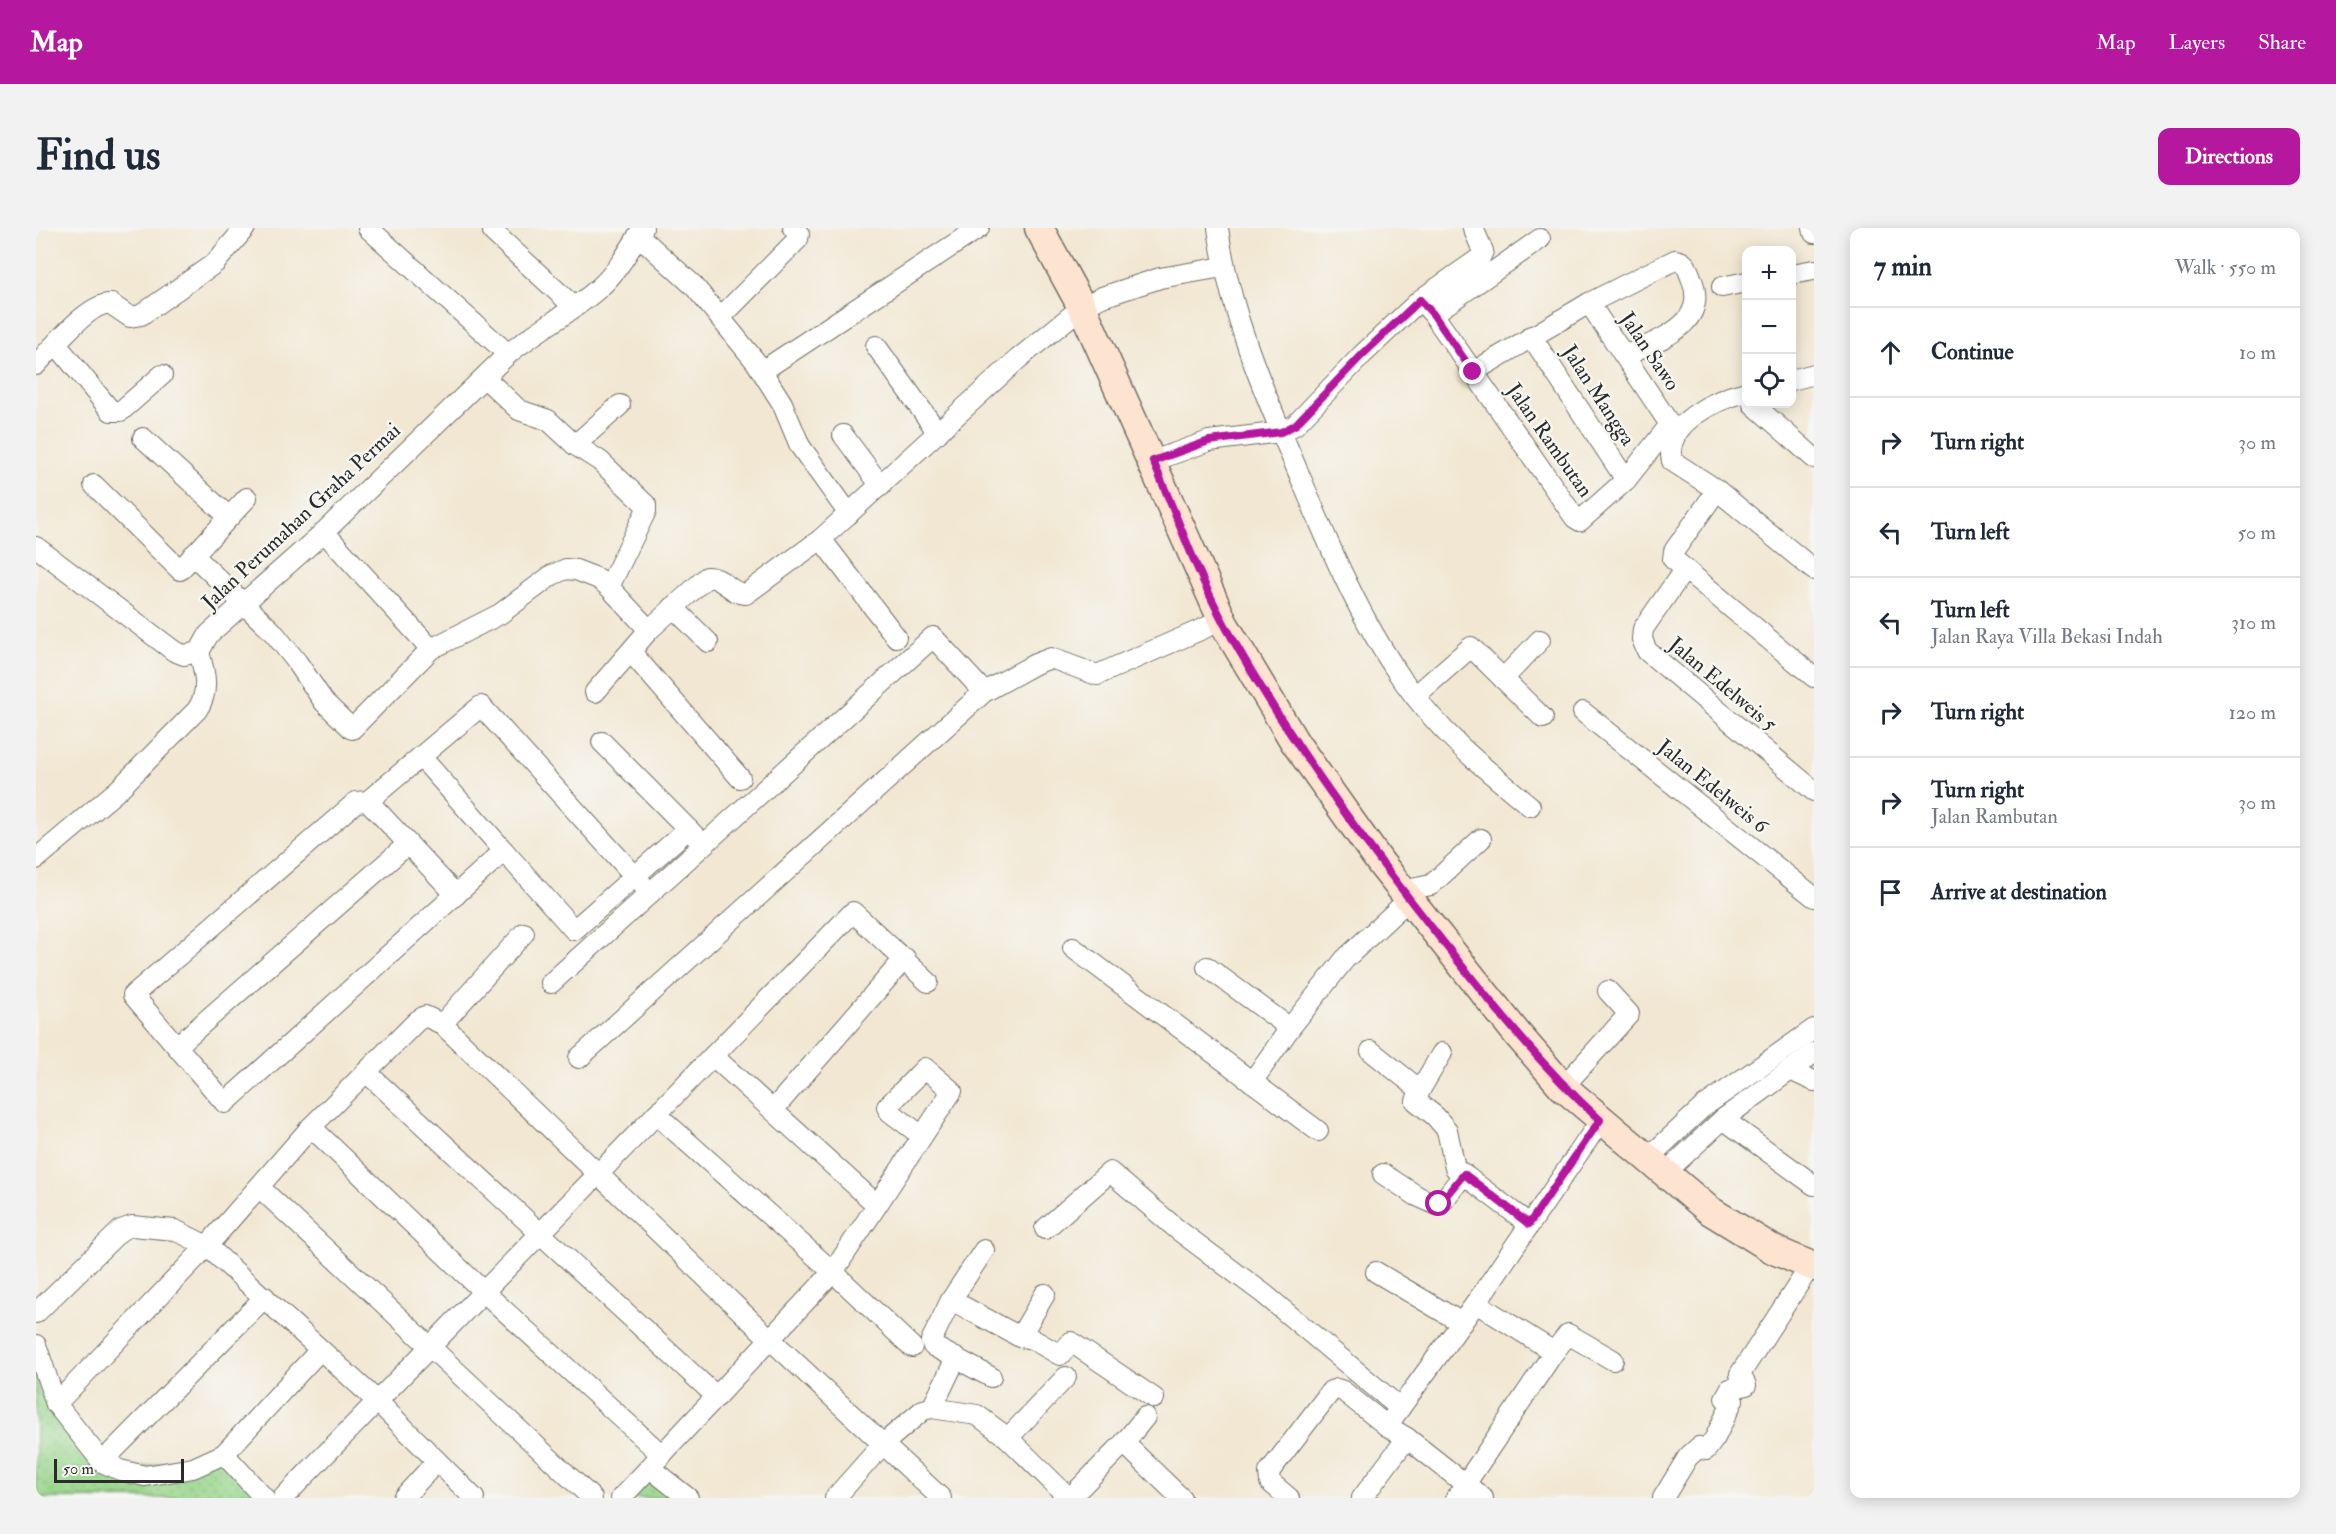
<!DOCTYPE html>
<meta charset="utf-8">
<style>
:root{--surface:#fff;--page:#f2f2f3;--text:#1f2937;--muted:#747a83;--line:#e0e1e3;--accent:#b5179e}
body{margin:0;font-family:"IM FELL Double Pica",serif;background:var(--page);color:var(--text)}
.controls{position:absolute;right:18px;top:18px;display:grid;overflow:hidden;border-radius:12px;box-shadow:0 3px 15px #0003}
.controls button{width:54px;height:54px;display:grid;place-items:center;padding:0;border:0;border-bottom:2px solid var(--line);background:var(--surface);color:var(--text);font:30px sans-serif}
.scale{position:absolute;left:18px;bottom:15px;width:130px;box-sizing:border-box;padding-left:6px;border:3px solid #2b2b2b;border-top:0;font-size:16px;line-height:21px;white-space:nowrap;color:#2b2b2b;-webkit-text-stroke:4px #f6f6f2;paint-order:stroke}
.stop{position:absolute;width:18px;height:18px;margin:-14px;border:4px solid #b5179e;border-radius:50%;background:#fff}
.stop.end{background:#b5179e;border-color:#fff;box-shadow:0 2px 6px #0008}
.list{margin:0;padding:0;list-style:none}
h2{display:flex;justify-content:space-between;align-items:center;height:78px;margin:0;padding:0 24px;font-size:26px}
h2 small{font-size:20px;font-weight:400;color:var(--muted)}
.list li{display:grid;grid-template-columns:39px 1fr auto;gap:18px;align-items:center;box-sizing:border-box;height:90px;padding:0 24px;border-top:2px solid var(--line)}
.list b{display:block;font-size:22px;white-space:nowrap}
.list p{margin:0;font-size:20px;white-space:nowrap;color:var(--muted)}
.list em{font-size:20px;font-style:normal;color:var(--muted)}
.icon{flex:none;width:33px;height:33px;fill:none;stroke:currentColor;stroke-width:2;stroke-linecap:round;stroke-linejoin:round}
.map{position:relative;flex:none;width:1778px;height:1270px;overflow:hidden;border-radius:12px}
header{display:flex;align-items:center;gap:36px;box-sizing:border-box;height:84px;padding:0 30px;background:var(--accent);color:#fff}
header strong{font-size:28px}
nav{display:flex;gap:33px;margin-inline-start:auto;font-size:21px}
.intro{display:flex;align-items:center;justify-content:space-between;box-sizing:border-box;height:144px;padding:0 36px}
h1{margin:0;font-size:42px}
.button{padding:15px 27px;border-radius:12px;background:var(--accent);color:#fff;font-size:21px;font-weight:700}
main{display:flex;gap:36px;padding:0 36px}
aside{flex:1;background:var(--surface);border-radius:12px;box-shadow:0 3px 15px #0003}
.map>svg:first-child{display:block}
.grass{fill:url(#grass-dots);stroke:#61805b;stroke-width:1.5}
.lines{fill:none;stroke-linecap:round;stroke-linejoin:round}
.street-casing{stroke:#716d65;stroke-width:22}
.secondary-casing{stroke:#716d65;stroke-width:31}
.street{stroke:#fff;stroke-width:20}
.secondary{stroke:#fde4d1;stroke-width:28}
.route{stroke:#b5179e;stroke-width:8}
.labels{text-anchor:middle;stroke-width:5;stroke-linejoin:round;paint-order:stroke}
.street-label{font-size:21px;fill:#2b2b2b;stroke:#f6f6f2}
</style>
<header>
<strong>Map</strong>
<nav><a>Map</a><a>Layers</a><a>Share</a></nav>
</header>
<div class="intro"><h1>Find us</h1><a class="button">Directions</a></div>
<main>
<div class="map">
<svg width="1778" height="1270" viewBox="0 0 1778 1270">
<defs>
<pattern id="grass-dots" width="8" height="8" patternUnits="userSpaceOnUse" patternTransform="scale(1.5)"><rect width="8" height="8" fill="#97d58b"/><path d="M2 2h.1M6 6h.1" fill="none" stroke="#82b778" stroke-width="1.8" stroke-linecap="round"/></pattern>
</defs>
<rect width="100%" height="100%" fill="#f6f6f2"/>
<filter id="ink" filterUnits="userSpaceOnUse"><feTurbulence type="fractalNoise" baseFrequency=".0167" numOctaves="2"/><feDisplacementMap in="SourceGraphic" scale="12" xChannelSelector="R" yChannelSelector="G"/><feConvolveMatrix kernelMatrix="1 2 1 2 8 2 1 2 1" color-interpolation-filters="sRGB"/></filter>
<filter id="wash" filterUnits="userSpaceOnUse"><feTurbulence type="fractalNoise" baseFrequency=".008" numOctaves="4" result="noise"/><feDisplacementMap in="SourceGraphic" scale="24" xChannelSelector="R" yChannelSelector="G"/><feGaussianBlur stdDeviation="1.35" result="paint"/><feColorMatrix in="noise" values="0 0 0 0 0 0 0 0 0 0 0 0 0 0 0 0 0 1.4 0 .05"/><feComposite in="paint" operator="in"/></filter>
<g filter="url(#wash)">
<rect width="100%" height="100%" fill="#f2e7d2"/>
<!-- grass -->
<g class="grass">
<path d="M0 1117 20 1176 84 1242 188 1226 228 1270H0Z"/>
<path d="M614 1240 652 1270H585Z"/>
</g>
</g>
<g filter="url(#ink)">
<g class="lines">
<!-- street casing -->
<g class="street-casing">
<g id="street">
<path d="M332 0 472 126"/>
<path d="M1182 0C1194 89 1231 171 1266 253 1294 320 1324 391 1366 451 1404 505 1444 537 1494 578"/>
<path d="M1777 0 1778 5"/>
<path d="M457 4 537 78"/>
<path d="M602 7 658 58 720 134 746 175 764 218 813 286"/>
<path d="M1756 46 1778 42"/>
<path d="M1686 59 1710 54"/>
<path d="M1384 72 1397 86 1539 290 1544 293 1590 252 1633 198 1631 192 1553 75"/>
<path d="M1397 86 1504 11"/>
<path d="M685 89 762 11 763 6 757 0"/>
<path d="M1495 108 1590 252"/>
<path d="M20 116 75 183H85L126 147"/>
<path d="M840 118 902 205"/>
<path d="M0 137C14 122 54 73 75 76L94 89 105 87 179 35 209 0"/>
<path d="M726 143 943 0"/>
<path d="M1437 144 1553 75 1639 32C1651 33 1652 42 1656 52 1673 98 1621 112 1589 128"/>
<path d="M449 150 483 182 512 192 539 217 584 177"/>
<path d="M1756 152 1778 146"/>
<path d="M1710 164C1682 171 1627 194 1636 233L1681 262 1778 342"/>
<path d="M1717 176 1778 230"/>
<path d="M807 207 845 258"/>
<path d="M107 210 193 289"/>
<path d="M539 217 564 233 610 277V283L573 359 613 402"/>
<path d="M1117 233 1173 213 1245 204 1259 197 1326 127 1384 72 1444 30 1447 23 1437 0"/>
<path d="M58 257 144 342 211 270"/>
<path d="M1681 262 1638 323 1637 331 1778 449"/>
<path d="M288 304 395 421"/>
<path d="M785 311 860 409"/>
<path d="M0 319 138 423 148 427 163 424"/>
<path d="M157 327 237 404 261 434 288 474 316 501 395 421 464 386 516 347 530 341 540 342 563 351 573 359"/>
<path d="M1648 342 1607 401 1606 411 1611 423 1778 563"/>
<path d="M637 379 672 414"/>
<path d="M595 424 704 550"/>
<path d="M1467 451 1504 412"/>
<path d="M559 464 613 402 671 349C687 348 694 366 710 366L785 311 982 131 1046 79 1066 69 1124 50 1187 39"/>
<path d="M1379 468 1435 419 1507 490"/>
<path d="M1547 484 1778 669"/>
<path d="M566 514 661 610"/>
<path d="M385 529 468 623 189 875 97 767 320 574 332 573 445 478 614 665"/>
<path d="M332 573 420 667"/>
<path d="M468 623 538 702 652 601"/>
<path d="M0 631 82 562 161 482C174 463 169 445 163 424L173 406 288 304 472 126C501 102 535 85 563 60 582 43 593 22 607 0"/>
<path d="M1366 663 1395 657 1445 611"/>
<path d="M1037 720 1282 903"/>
<path d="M1171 739 1254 800"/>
<path d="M515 755 897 409 948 464"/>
<path d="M406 796 488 705"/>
<path d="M141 818 372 616"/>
<path d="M1335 823 1384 862 1380 873 1399 888 1411 902 1419 940 1493 996"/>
<path d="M677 828 840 976"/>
<path d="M543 830 948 464 999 436 1015 430 1061 447 1187 392"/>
<path d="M1754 842 1778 853"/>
<path d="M330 844 681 1169"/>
<path d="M1216 854 1254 800 1309 731 1373 671"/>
<path d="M1527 859 1593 786 1572 763"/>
<path d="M1384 862 1406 825"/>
<path d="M737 882 869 730"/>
<path d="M620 886 797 1044 876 1119"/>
<path d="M1687 891 1778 957"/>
<path d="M275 899 448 1064 626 1227"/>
<path d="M1611 931 1667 879 1778 801"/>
<path d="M1629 945 1687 891 1778 825"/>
<path d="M1347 946 1381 968 1401 977 1407 973 1428 946"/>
<path d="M223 959 556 1270"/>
<path d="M1009 1001 1074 944 1142 1002 1228 1066 1364 1180"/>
<path d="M948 1022 915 1072 895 1113 897 1118 955 1149"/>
<path d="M1340 1044 1426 1095"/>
<path d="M915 1072 984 1109 996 1111 1024 1127 1035 1114 1118 1170"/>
<path d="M0 1085 85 1002 96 998 139 1002 171 1018 342 1174 438 1270"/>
<path d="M984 1109 1009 1066"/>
<path d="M0 1117 20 1176 66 1234 84 1242 109 1248 157 1240 188 1226 228 1270"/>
<path d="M1518 1124 1532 1106 1577 1132"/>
<path d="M20 1176 171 1018 275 899 381 793 389 788 406 796 735 1112 905 1270"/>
<path d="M896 1180 920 1130"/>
<path d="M972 1210 1030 1149"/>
<path d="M1371 1210 1447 1270"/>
<path d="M1088 1215 1109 1189"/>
<path d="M188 1226 284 1122"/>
<path d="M66 1234 229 1069"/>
<path d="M614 1240 652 1270"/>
<path d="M247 1270 817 684 892 754"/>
<path d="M367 1270 401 1233"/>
<path d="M585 1270 797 1044 916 863 889 840 851 879 854 884 886 908"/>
<path d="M799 1270 847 1216 887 1182 896 1180 941 1187 972 1210 1033 1270"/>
<path d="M1034 1270 1088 1215 1145 1270"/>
<path d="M1253 1270 1234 1254 1233 1244 1295 1163 1301 1161 1307 1163 1351 1198"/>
<path d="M1326 1270 1371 1210 1351 1198 1440 1075 1565 892"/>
<path d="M1420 1270 1518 1124 1440 1075"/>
<path d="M1627 1270 1652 1229 1663 1219 1670 1222 1679 1210 1697 1172 1689 1170 1694 1161 1710 1157 1704 1146 1775 1037"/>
</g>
</g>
<!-- secondary casing -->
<g class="secondary-casing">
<path id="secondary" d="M1003 0 1046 79 1188 396 1258 513 1346 637 1482 807 1527 859 1673 982 1738 1022 1778 1039"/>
</g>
<!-- street -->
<use href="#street" class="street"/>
<!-- secondary -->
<use href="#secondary" class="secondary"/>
</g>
</g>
<g class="lines" filter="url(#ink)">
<!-- route -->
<path class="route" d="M1403 976 1428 946 1493 996 1564 892C1507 840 1459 780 1411 719 1330 617 1253 513 1190 399 1161 346 1141 288 1117 233L1173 213 1245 204 1259 197 1326 127 1384 72 1397 86 1437 144"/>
</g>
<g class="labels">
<!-- street labels -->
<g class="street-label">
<text transform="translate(1614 123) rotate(56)" y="7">Jalan Sawo</text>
<text transform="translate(1563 167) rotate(57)" y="7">Jalan Mangga</text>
<text transform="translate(1514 212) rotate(55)" y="7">Jalan Rambutan</text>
<text transform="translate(265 288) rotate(-43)" y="7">Jalan Perumahan Graha Permai</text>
<text transform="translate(1687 456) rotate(40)" y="7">Jalan Edelweis 5</text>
<text transform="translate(1677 558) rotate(39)" y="7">Jalan Edelweis 6</text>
</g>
</g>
</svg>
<div class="controls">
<button>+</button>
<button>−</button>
<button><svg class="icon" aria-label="locate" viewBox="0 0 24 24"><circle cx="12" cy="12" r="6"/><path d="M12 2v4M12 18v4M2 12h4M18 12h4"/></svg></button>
</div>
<div class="scale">50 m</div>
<div class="stop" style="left:1403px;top:976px"></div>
<div class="stop end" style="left:1437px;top:144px"></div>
</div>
<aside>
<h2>7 min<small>Walk · 550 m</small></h2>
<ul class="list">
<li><svg class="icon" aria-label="ahead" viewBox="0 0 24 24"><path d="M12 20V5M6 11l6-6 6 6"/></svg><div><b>Continue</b></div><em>10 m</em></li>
<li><svg class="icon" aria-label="right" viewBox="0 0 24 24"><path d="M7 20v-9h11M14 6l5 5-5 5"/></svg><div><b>Turn right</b></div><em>30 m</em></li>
<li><svg class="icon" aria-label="left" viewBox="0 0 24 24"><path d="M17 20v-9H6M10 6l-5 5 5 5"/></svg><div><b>Turn left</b></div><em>50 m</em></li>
<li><svg class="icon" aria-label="left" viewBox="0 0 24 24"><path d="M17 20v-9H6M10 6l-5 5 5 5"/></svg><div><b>Turn left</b><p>Jalan Raya Villa Bekasi Indah</p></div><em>310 m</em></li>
<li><svg class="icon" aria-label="right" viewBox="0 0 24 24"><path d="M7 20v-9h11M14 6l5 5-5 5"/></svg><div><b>Turn right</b></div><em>120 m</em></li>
<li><svg class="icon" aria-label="right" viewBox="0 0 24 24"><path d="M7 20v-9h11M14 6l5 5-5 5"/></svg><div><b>Turn right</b><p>Jalan Rambutan</p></div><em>30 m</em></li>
<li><svg class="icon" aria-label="arrive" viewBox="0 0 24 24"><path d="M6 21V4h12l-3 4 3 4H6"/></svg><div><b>Arrive at destination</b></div></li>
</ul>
</aside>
</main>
